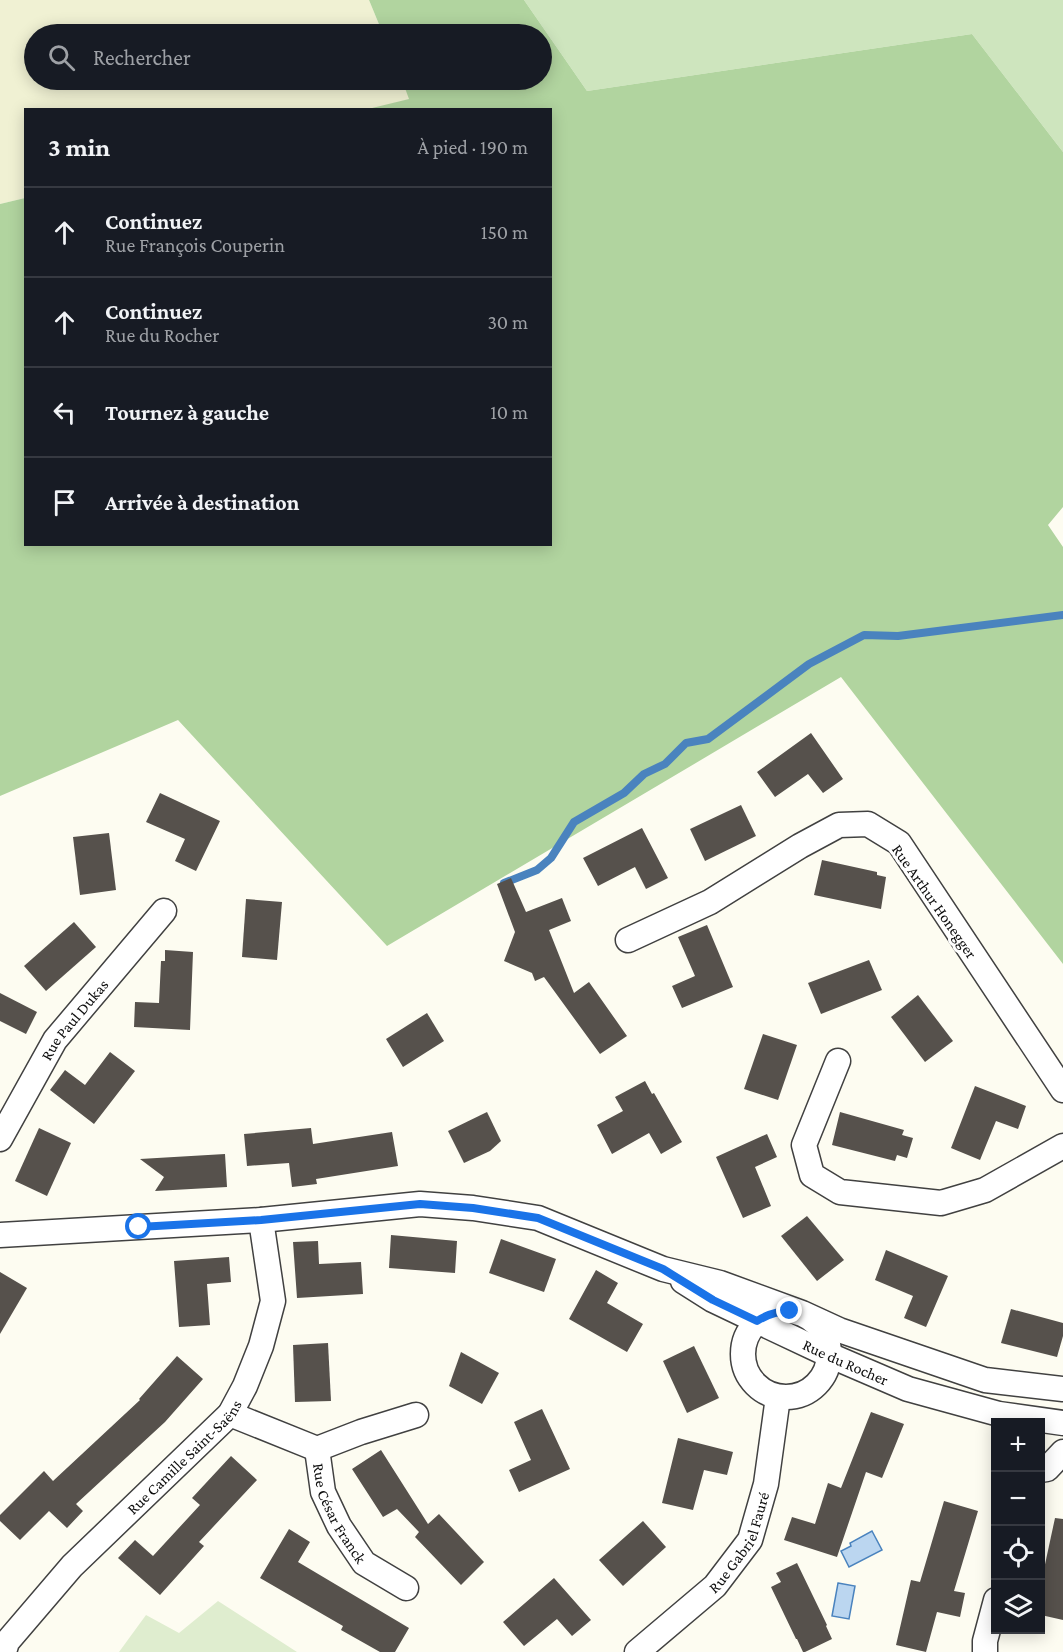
<!DOCTYPE html>
<html lang="fr">
<meta charset="utf-8">
<style>
:root{--surface:#171b24;--page:#20242c;--text:#f1f3f6;--muted:#9ea1a6;--line:#363941}
body{margin:0;font-family:"Crimson Pro",serif;background:var(--page);color:var(--text)}
.controls{position:absolute;right:18px;bottom:18px;display:grid;overflow:hidden;border-radius:0px;box-shadow:0 3px 15px #0003}
.controls button{width:54px;height:54px;display:grid;place-items:center;padding:0;border:0;border-bottom:2px solid var(--line);background:var(--surface);color:var(--text);font:30px sans-serif}
.stop{position:absolute;width:18px;height:18px;margin:-14px;border:4px solid #1a73e8;border-radius:50%;background:#fff}
.stop.end{background:#1a73e8;border-color:#fff;box-shadow:0 2px 6px #0008}
.list{margin:0;padding:0;list-style:none}
h2{display:flex;justify-content:space-between;align-items:center;height:78px;margin:0;padding:0 24px;font-size:26px}
h2 small{font-size:20px;font-weight:400;color:var(--muted)}
.list li{display:grid;grid-template-columns:39px 1fr auto;gap:18px;align-items:center;box-sizing:border-box;height:90px;padding:0 24px;border-top:2px solid var(--line)}
.list b{display:block;font-size:22px;white-space:nowrap}
.list p{margin:0;font-size:20px;white-space:nowrap;color:var(--muted)}
.list em{font-size:20px;font-style:normal;color:var(--muted)}
.icon{flex:none;width:33px;height:33px;fill:none;stroke:currentColor;stroke-width:2;stroke-linecap:round;stroke-linejoin:round}
.map{position:relative;flex:none;width:1063px;height:1652px;overflow:hidden}
.search{position:absolute;background:var(--surface);box-shadow:0 3px 15px #0003;left:24px;top:24px;width:528px;height:66px;display:flex;align-items:center;gap:15px;box-sizing:border-box;padding:0 21px;border-radius:33px;color:var(--muted);font-size:22px}
.panel{position:absolute;background:var(--surface);box-shadow:0 3px 15px #0003;left:24px;top:108px;width:528px;height:438px;border-radius:0px}
.map>svg:first-child{display:block}
.farmland{fill:#f0f1d3}
.green{fill:#cee5be}
.forest{fill:#b1d49f}
.pitch{fill:#dfedcf}
.water{fill:#bbd6f0;stroke:#4a83be;stroke-width:1.5}
.lines{fill:none;stroke-linecap:round;stroke-linejoin:round}
.stream{stroke:#4a83be;stroke-width:8}
.building{fill:#56514c}
.street-casing{stroke:#414141;stroke-width:27}
.street{stroke:#fff;stroke-width:24}
.route{stroke:#1a73e8;stroke-width:8}
.labels{text-anchor:middle;stroke-width:6;stroke-linejoin:round;paint-order:stroke}
.street-label{font-size:16px;fill:#0e0e0e;stroke:#fff}
</style>
<div class="map">
<svg width="1063" height="1652" viewBox="0 0 1063 1652">
<rect width="100%" height="100%" fill="#fdfcf1"/>
<!-- farmland -->
<path class="farmland" d="M0 0H369L383 34H34V80H402L410 99 368 110H26L25 198 0 204Z"/>
<!-- green -->
<path class="green" d="M524 0H1063V152L972 34 587 91Z"/>
<!-- forest -->
<path class="forest" d="M369 0H524L587 91 972 34 1063 152V507L1048 525 1063 547V964L841 677 387 946 178 720 0 796V204L25 198 26 544H550V110L368 109 409 99 402 80H542V34H383Z"/>
<!-- pitch -->
<path class="pitch" d="M218 1601 297 1652H119L146 1615 179 1633Z"/>
<!-- water -->
<g class="water">
<path d="M872 1531 882 1550 849 1567 841 1551 851 1546 850 1543Z"/>
<path d="M838 1583 855 1586 849 1619 832 1616Z"/>
</g>
<g class="lines">
<!-- stream -->
<path class="stream" d="M504 883 537 870 551 858 574 822 624 793 644 774 665 764 686 743 708 739 809 664 864 635 898 636 1063 615"/>
</g>
<!-- building -->
<g class="building">
<path d="M811 733 843 779 823 793 808 774 775 797 757 772Z"/>
<path d="M160 793 220 821 196 871 175 861 185 839 146 822Z"/>
<path d="M741 805 756 836 705 861 690 829Z"/>
<path d="M642 828 668 878 646 889 635 867 598 886 583 858Z"/>
<path d="M109 833 116 890 80 895 73 837Z"/>
<path d="M822 860 877 872V875L886 877 881 909 814 895Z"/>
<path d="M511 878 526 912 562 898 571 921 549 930 574 993 589 982 627 1036 600 1054 544 977 535 981 532 973 504 961 515 932 497 884Z"/>
<path d="M246 899 282 902 277 960 242 957Z"/>
<path d="M74 922 96 947 46 991 24 966Z"/>
<path d="M707 925 733 987 682 1008 672 986 695 976 678 937Z"/>
<path d="M165 950 193 952 190 1030 134 1027 135 1002 159 1003 161 961H165Z"/>
<path d="M869 960 882 990 821 1014 808 983Z"/>
<path d="M0 993 37 1012 26 1034 0 1021Z"/>
<path d="M918 995 953 1041 925 1062 891 1017Z"/>
<path d="M427 1013 444 1041 403 1067 386 1039Z"/>
<path d="M763 1034 797 1045 778 1100 744 1089Z"/>
<path d="M110 1052 135 1071 94 1124 50 1090 65 1070 85 1085Z"/>
<path d="M645 1081 652 1094 654 1093 682 1142 661 1154 649 1133 612 1154 597 1125 623 1111 615 1097Z"/>
<path d="M975 1086 1026 1106 1018 1129 996 1121 980 1160 951 1148Z"/>
<path d="M487 1112 501 1141 490 1151 464 1163 448 1131Z"/>
<path d="M840 1112 904 1130 902 1135 913 1138 907 1158 897 1155 895 1161 832 1145Z"/>
<path d="M39 1128 71 1143 47 1196 15 1181Z"/>
<path d="M311 1128 313 1144 392 1132 398 1166 316 1179 317 1184 292 1187 289 1163 247 1166 244 1134Z"/>
<path d="M767 1134 777 1157 755 1167 771 1206 743 1218 716 1157Z"/>
<path d="M225 1154 227 1187 155 1191 164 1177 140 1159Z"/>
<path d="M807 1216 844 1260 817 1281 781 1236Z"/>
<path d="M391 1235 457 1241 455 1273 389 1268Z"/>
<path d="M501 1239 556 1259 544 1292 489 1273Z"/>
<path d="M318 1241 319 1264 361 1262 363 1294 297 1298 293 1242Z"/>
<path d="M886 1250 948 1276 926 1327 904 1318 913 1296 875 1280Z"/>
<path d="M229 1257 231 1282 207 1284 210 1325 179 1327 174 1261Z"/>
<path d="M596 1270 618 1283 607 1303 643 1324 627 1352 569 1319Z"/>
<path d="M0 1272 27 1288 0 1334Z"/>
<path d="M1011 1309 1063 1323V1336L1057 1357 1001 1343Z"/>
<path d="M328 1343 331 1401 295 1402 293 1345Z"/>
<path d="M694 1346 719 1398 687 1413 663 1361Z"/>
<path d="M461 1352 499 1373 482 1404 449 1386Z"/>
<path d="M177 1356 203 1379 165 1422 76 1504 83 1511 67 1528 49 1511 20 1540 0 1521V1515L44 1471 53 1481 140 1400 139 1399Z"/>
<path d="M542 1409 570 1469 519 1492 509 1470 531 1460 514 1422Z"/>
<path d="M871 1412 904 1424 882 1478 866 1472 837 1557 784 1540 792 1517 815 1524 828 1483 841 1488Z"/>
<path d="M678 1438 733 1452 727 1475 704 1470 693 1510 662 1503Z"/>
<path d="M381 1450 428 1524 439 1514 484 1562 461 1585 415 1537 419 1532 397 1509 383 1517 352 1469Z"/>
<path d="M231 1456 257 1480 199 1542 204 1546 160 1595 118 1558 135 1540 153 1556 200 1505 192 1498Z"/>
<path d="M944 1501 978 1511 954 1591 965 1593 960 1617 937 1612 926 1652 896 1645 911 1580 920 1582Z"/>
<path d="M1055 1518 1063 1519V1620L1041 1615V1583Z"/>
<path d="M643 1521 666 1547 623 1586 599 1560Z"/>
<path d="M289 1529 310 1542 298 1562 409 1628 395 1652H380L341 1630 343 1626 260 1578Z"/>
<path d="M797 1563 827 1625 826 1626 832 1639 805 1652H803L797 1639H796L771 1587 781 1582 776 1573Z"/>
<path d="M554 1578 591 1620 572 1636 557 1619 524 1646 503 1622Z"/>
</g>
<g class="lines">
<!-- street casing -->
<g class="street-casing">
<g id="street">
<path d="M628 940 710 902 800 846 839 825 868 824 899 843 1063 1090"/>
<path d="M838 1061 804 1145 812 1175 840 1192 941 1203 985 1190 1063 1146"/>
<path id="s1" d="M0 1139 55 1040 164 911"/>
<path d="M0 1235 261 1220 420 1204 473 1208 538 1218 663 1269 720 1283 802 1313 839 1330 985 1380 1063 1389"/>
<path id="s2" d="M683 1281 713 1300 757 1321 829 1355 908 1389 999 1414 1063 1423"/>
<circle cx="786" cy="1354" r="43"/>
<path d="M230 1414 317 1449 361 1432 416 1415"/>
<path id="s3" d="M317 1449 323 1492 339 1526 364 1563 406 1588"/>
<path d="M1040 1470 1047 1469 1063 1452"/>
<path id="s4" d="M4 1652 7 1642 72 1566 230 1414 245 1386 261 1346 273 1301 261 1220"/>
<path id="s5" d="M637 1652 715 1586 750 1540 766 1484 778 1397"/>
<path d="M985 1652V1641L996 1600"/>
</g>
</g>
<!-- street -->
<use href="#street" class="street"/>
</g>
<g class="lines">
<!-- route -->
<path class="route" d="M139 1227 261 1220 420 1204 473 1208 538 1218 663 1269 713 1300 757 1321C768 1314 777 1311 790 1311"/>
</g>
<g class="labels">
<!-- street labels -->
<g class="street-label">
<text transform="translate(935 901) rotate(55)" y="6">Rue Arthur Honegger</text>
<text dy="6" stroke="none"><textPath href="#s1" startOffset="141">Rue Paul Dukas</textPath></text>
<text dy="6" stroke="none"><textPath href="#s2" startOffset="182">Rue du Rocher</textPath></text>
<text dy="6" stroke="none"><textPath href="#s4" startOffset="267">Rue Camille Saint-Saëns</textPath></text>
<text dy="6" stroke="none"><textPath href="#s3" startOffset="69">Rue César Franck</textPath></text>
<text dy="6" stroke="none"><textPath href="#s5" startOffset="153">Rue Gabriel Fauré</textPath></text>
</g>
</g>
</svg>
<div class="controls">
<button>+</button>
<button>−</button>
<button><svg class="icon" aria-label="locate" viewBox="0 0 24 24"><circle cx="12" cy="12" r="6"/><path d="M12 2v4M12 18v4M2 12h4M18 12h4"/></svg></button>
<button><svg class="icon" aria-label="layers" viewBox="0 0 24 24"><path d="M12 4l9 5-9 5-9-5zM3 14l9 5 9-5"/></svg></button>
</div>
<div class="stop" style="left:139px;top:1227px"></div>
<div class="stop end" style="left:790px;top:1311px"></div>
<div class="search"><svg class="icon" aria-label="search" viewBox="0 0 24 24"><circle cx="10" cy="10" r="6"/><path d="M15 15l6 6"/></svg>Rechercher</div>
<section class="panel">
<h2>3 min<small>À pied · 190 m</small></h2>
<ul class="list">
<li><svg class="icon" aria-label="ahead" viewBox="0 0 24 24"><path d="M12 20V5M6 11l6-6 6 6"/></svg><div><b>Continuez</b><p>Rue François Couperin</p></div><em>150 m</em></li>
<li><svg class="icon" aria-label="ahead" viewBox="0 0 24 24"><path d="M12 20V5M6 11l6-6 6 6"/></svg><div><b>Continuez</b><p>Rue du Rocher</p></div><em>30 m</em></li>
<li><svg class="icon" aria-label="left" viewBox="0 0 24 24"><path d="M17 20v-9H6M10 6l-5 5 5 5"/></svg><div><b>Tournez à gauche</b></div><em>10 m</em></li>
<li><svg class="icon" aria-label="arrive" viewBox="0 0 24 24"><path d="M6 21V4h12l-3 4 3 4H6"/></svg><div><b>Arrivée à destination</b></div></li>
</ul>
</section>
</div>
